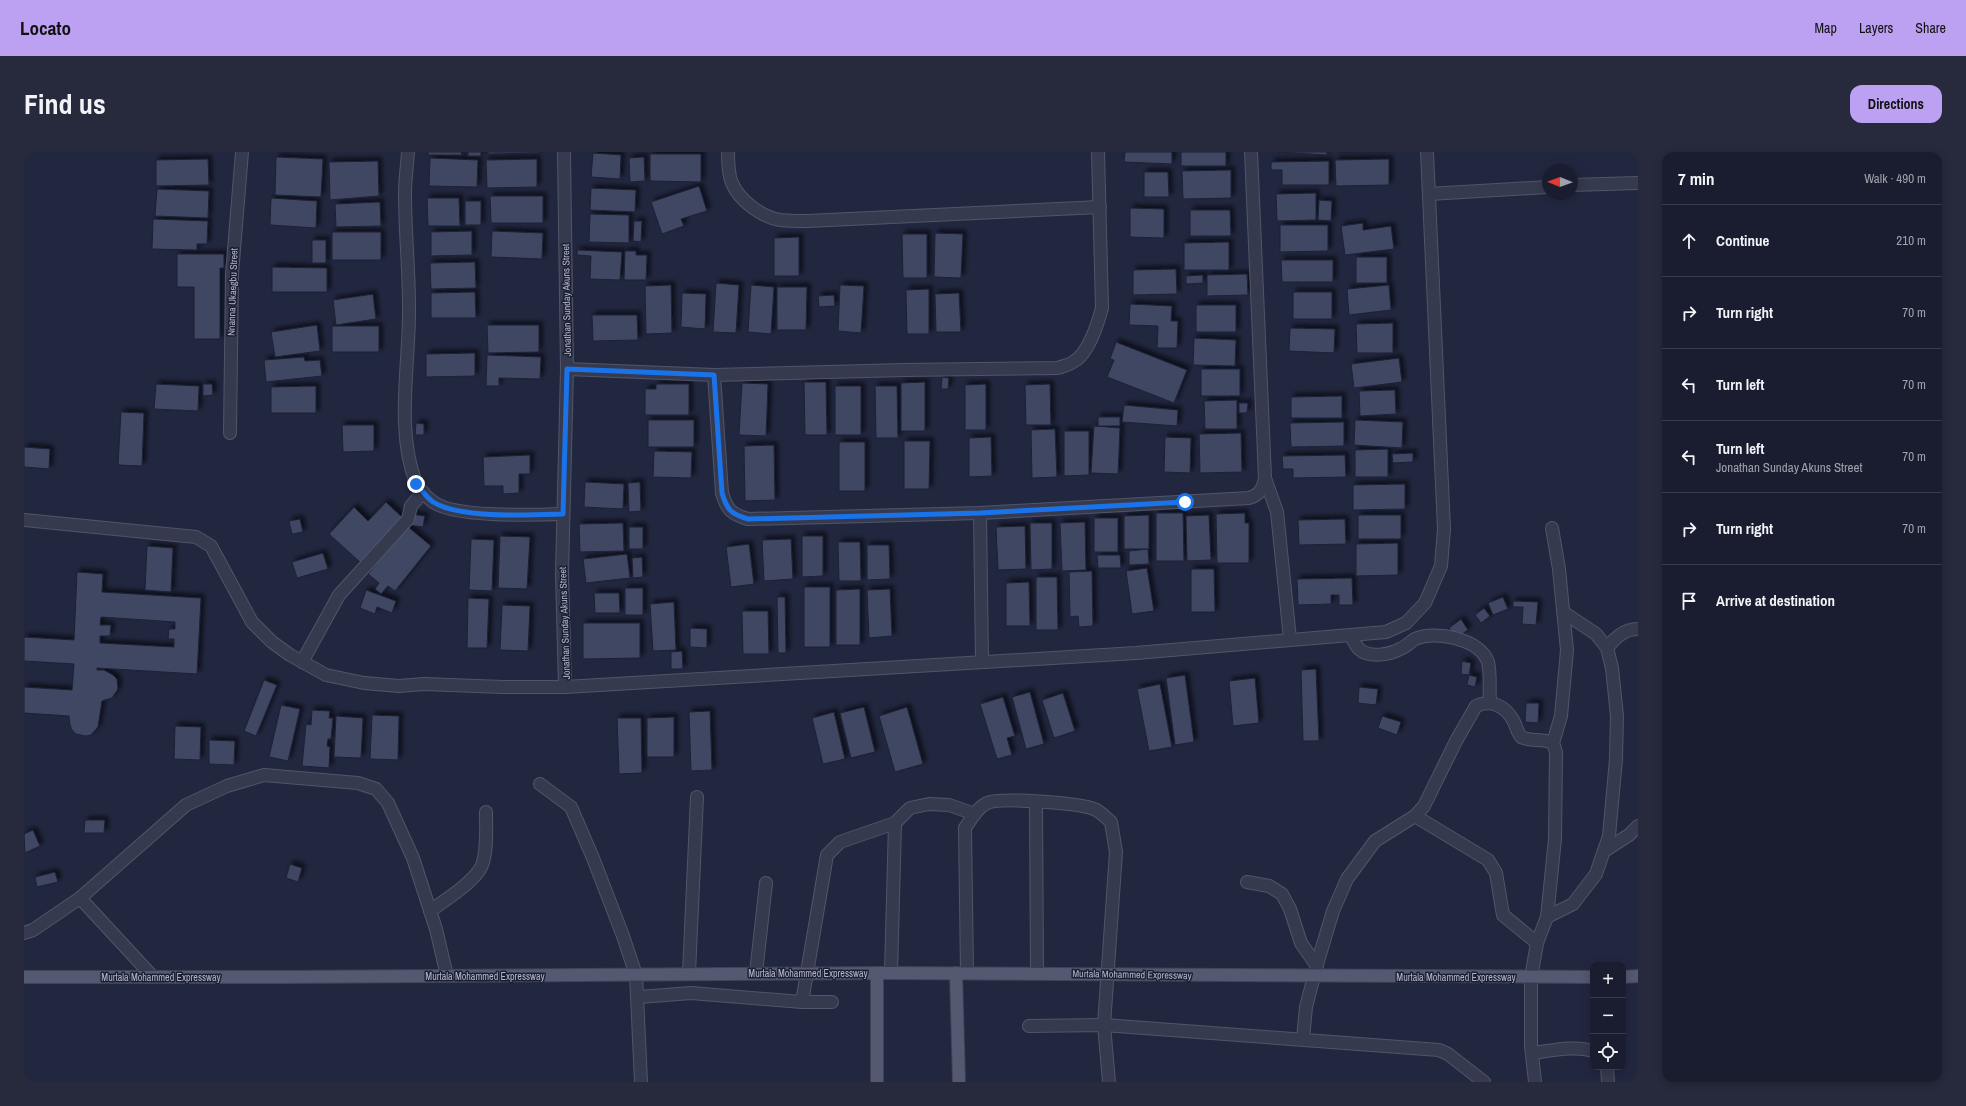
<!DOCTYPE html>
<meta charset="utf-8">
<style>
:root{--surface:#1a1d30;--page:#272a3c;--text:#f1f3f6;--muted:#9fa2ab;--line:#383b4c;--accent:#bca0f2}
body{margin:0;font-family:"Archivo Narrow",sans-serif;background:var(--page);color:var(--text)}
.controls{position:absolute;right:12px;bottom:12px;display:grid;overflow:hidden;border-radius:8px;box-shadow:0 2px 10px #0003}
.controls button{width:36px;height:36px;display:grid;place-items:center;padding:0;border:0;border-bottom:1px solid var(--line);background:var(--surface);color:var(--text);font:20px sans-serif}
.compass{position:absolute;left:1518px;top:12px;width:36px;height:36px;border-radius:50%;background:var(--surface);box-shadow:0 2px 10px #0003;rotate:271deg}
.stop{position:absolute;width:12px;height:12px;margin:-9px;border:3px solid #1a73e8;border-radius:50%;background:#fff}
.stop.end{background:#1a73e8;border-color:#fff;box-shadow:0 1px 4px #0008}
.list{margin:0;padding:0;list-style:none}
h2{display:flex;justify-content:space-between;align-items:center;height:52px;margin:0;padding:0 16px;font-size:17px}
h2 small{font-size:13px;font-weight:400;color:var(--muted)}
.list li{display:grid;grid-template-columns:26px 1fr auto;gap:12px;align-items:center;box-sizing:border-box;height:72px;padding:0 16px;border-top:1px solid var(--line)}
.list b{display:block;font-size:15px;white-space:nowrap}
.list p{margin:0;font-size:13px;white-space:nowrap;color:var(--muted)}
.list em{font-size:13px;font-style:normal;color:var(--muted)}
.icon{flex:none;width:22px;height:22px;fill:none;stroke:currentColor;stroke-width:2;stroke-linecap:round;stroke-linejoin:round}
.map{position:relative;flex:none;width:1614px;height:930px;overflow:hidden;border-radius:12px}
header{display:flex;align-items:center;gap:24px;box-sizing:border-box;height:56px;padding:0 20px;background:var(--accent);color:#111}
header strong{font-size:19px}
nav{display:flex;gap:22px;margin-inline-start:auto;font-size:14px}
.intro{display:flex;align-items:center;justify-content:space-between;box-sizing:border-box;height:96px;padding:0 24px}
h1{margin:0;font-size:28px}
.button{padding:10px 18px;border-radius:12px;background:var(--accent);color:#111;font-size:14px;font-weight:700}
main{display:flex;gap:24px;padding:0 24px}
aside{flex:1;background:var(--surface);border-radius:12px;box-shadow:0 2px 10px #0003}
.map>svg:first-child{display:block}
.building{fill:#404662;stroke:#1d2136;fill-rule:evenodd;filter:url(#shadow)}
.lines{fill:none;stroke-linecap:round;stroke-linejoin:round}
.minor-casing{stroke:#51556a;stroke-width:14}
.major-casing{stroke:#3f4358;stroke-width:14}
.minor{stroke:#363a4f;stroke-width:12}
.major{stroke:#545870;stroke-width:12}
.route{stroke:#1a73e8;stroke-width:5}
.labels{text-anchor:middle;stroke-width:3;stroke-linejoin:round;paint-order:stroke}
.street-label{font-size:10px;fill:#b2b5ca;stroke:#1b1f34}
</style>
<header>
<strong>Locato</strong>
<nav><a>Map</a><a>Layers</a><a>Share</a></nav>
</header>
<div class="intro"><h1>Find us</h1><a class="button">Directions</a></div>
<main>
<div class="map">
<svg width="1614" height="930" viewBox="0 0 1614 930">
<defs>
<filter id="shadow"><feDropShadow dx="3.5" dy="-3.5" stdDeviation="2" flood-color="#0009"/></filter>
</defs>
<rect width="100%" height="100%" fill="#222740"/>
<!-- building -->
<g class="building">
<path d="M404 0H437L438 3H404Z"/>
<rect x="444" y="0" width="13" height="4"/>
<path d="M464 0H515V1L464 2Z"/>
<path d="M1101 0H1148V12L1100 10Z"/>
<rect x="1157" y="0" width="45" height="14"/>
<path d="M1253 0H1303V3Z"/>
<rect x="1317" y="0" width="41" height="1"/>
<path d="M569 1 597 3 596 27 567 25Z"/>
<path d="M626 2H677V30L626 29Z"/>
<path d="M252 5 299 7 297 45 251 43Z"/>
<path d="M620 5 621 29 606 30 605 6Z"/>
<path d="M406 6 454 8 453 35 405 34Z"/>
<path d="M184 7 185 33 132 34V8Z"/>
<path d="M513 7V35L463 36 462 8Z"/>
<path d="M1365 7V33L1312 34 1311 8Z"/>
<path d="M354 9 355 44 306 48 305 10Z"/>
<path d="M1305 9V33H1258V18H1247V10Z"/>
<path d="M1207 18V46L1159 47 1158 19Z"/>
<path d="M1120 20H1144L1145 45H1120Z"/>
<path d="M675 34 683 59 657 67 660 74 638 82 627 50Z"/>
<path d="M567 36 612 38 611 60 566 58Z"/>
<path d="M133 37 185 39 184 66 131 64Z"/>
<path d="M1292 41V68L1253 69 1252 42Z"/>
<path d="M466 44H519V71H467Z"/>
<path d="M247 46 293 49 292 76 246 73Z"/>
<path d="M403 46H435L436 74H404Z"/>
<path d="M1295 48 1308 49 1307 69 1294 68Z"/>
<rect x="441" y="49" width="16" height="24"/>
<path d="M356 50 357 74 312 75 311 52Z"/>
<path d="M1106 56 1140 57V86L1106 85Z"/>
<path d="M1166 58H1206L1207 84H1166Z"/>
<path d="M566 62 605 63V91L565 90Z"/>
<path d="M129 67 184 69 183 92H173V98L128 97Z"/>
<path d="M610 69H618L617 90 609 89Z"/>
<path d="M1339 71V78L1367 74 1370 97 1321 103 1317 74Z"/>
<path d="M1256 73H1304V99L1256 100Z"/>
<path d="M448 79V103L407 104V80Z"/>
<path d="M468 79 519 81 518 107 467 105Z"/>
<rect x="308" y="80" width="49" height="28"/>
<path d="M911 81 939 82 937 126 910 125Z"/>
<path d="M878 82H903V126H879Z"/>
<path d="M775 85V124H750V86Z"/>
<rect x="288" y="88" width="14" height="23"/>
<path d="M1205 90V118H1160V91Z"/>
<path d="M553 98 598 100 596 128 566 127 567 104 553 103Z"/>
<path d="M601 99H612V103H623L622 128H600Z"/>
<path d="M153 102H200V116H196V187H170V135H153Z"/>
<rect x="1332" y="105" width="31" height="26"/>
<path d="M1257 108H1309V130H1258Z"/>
<path d="M451 110 452 136 407 137 406 111Z"/>
<path d="M248 115 303 116V140H248Z"/>
<path d="M1152 117 1153 142 1109 143V118Z"/>
<path d="M1223 122 1224 143 1183 144V123Z"/>
<path d="M1179 123V131L1162 132V124Z"/>
<path d="M692 131 715 133 712 181 689 180Z"/>
<path d="M647 133 648 181 622 182 621 134Z"/>
<path d="M727 133 750 135 747 182 724 180Z"/>
<path d="M816 133 840 134 837 181 814 179Z"/>
<path d="M1365 133 1367 158 1325 163 1323 137Z"/>
<path d="M753 135H783L782 178H753Z"/>
<path d="M905 137V182H883L882 138Z"/>
<path d="M451 140 452 166H407V141Z"/>
<rect x="1269" y="140" width="39" height="27"/>
<path d="M658 141 682 142 681 177 657 175Z"/>
<path d="M935 141 937 180H912L911 142Z"/>
<path d="M349 142 352 167 312 173 309 148Z"/>
<path d="M810 143 811 154 795 155 794 144Z"/>
<path d="M1106 152 1148 154 1147 169H1154L1153 196H1133L1134 174 1105 173Z"/>
<rect x="1172" y="153" width="40" height="27"/>
<path d="M568 163H613L614 188 569 189Z"/>
<path d="M1369 171V201H1333L1332 172Z"/>
<path d="M293 173 296 199 251 205 247 180Z"/>
<path d="M463 173H515V200L464 201Z"/>
<rect x="308" y="174" width="47" height="26"/>
<path d="M1266 176 1311 177 1310 201 1265 199Z"/>
<path d="M1170 186 1212 188 1211 214 1169 213Z"/>
<path d="M1092 190 1163 218 1150 251 1083 225 1090 208 1086 207Z"/>
<path d="M451 201V224L402 225V202Z"/>
<path d="M463 203 517 205 516 227 475 226V234H462Z"/>
<path d="M280 205 281 209 296 208 298 224 242 230 240 208Z"/>
<path d="M1375 206 1378 230 1330 236 1327 212Z"/>
<rect x="1177" y="217" width="39" height="27"/>
<path d="M918 225 925 226 924 237H917Z"/>
<path d="M780 230H802L803 283H781Z"/>
<path d="M901 230V279H877V231Z"/>
<path d="M718 231 744 232 742 284 715 283Z"/>
<path d="M132 232 175 234 174 259 130 257Z"/>
<path d="M179 232H188L189 243 179 244Z"/>
<path d="M632 232H665V263H621V237H632Z"/>
<path d="M962 232V278H941V233Z"/>
<path d="M1026 232 1027 273H1002L1001 233Z"/>
<path d="M292 234V261H247V235Z"/>
<rect x="811" y="234" width="26" height="49"/>
<path d="M851 234H873L874 286H852Z"/>
<path d="M1371 238 1372 262 1336 264 1335 239Z"/>
<path d="M1318 244V266H1267V245Z"/>
<path d="M1213 248V277H1181L1180 249Z"/>
<path d="M1215 251H1224L1223 261H1215Z"/>
<path d="M1100 253 1154 258 1153 274 1098 270Z"/>
<path d="M97 260 120 261 118 314 94 313Z"/>
<rect x="1074" y="265" width="22" height="9"/>
<rect x="624" y="268" width="46" height="27"/>
<path d="M1331 268 1379 270 1378 296 1330 293Z"/>
<path d="M1320 270V294L1267 295 1266 271Z"/>
<path d="M392 271 400 272V283H391Z"/>
<path d="M318 273H350V299L319 300Z"/>
<path d="M1070 274 1096 276 1094 322 1067 321Z"/>
<path d="M1031 277 1033 325 1008 326 1007 278Z"/>
<path d="M1040 279H1065V323L1040 324Z"/>
<path d="M1217 281 1218 320 1176 321 1175 282Z"/>
<path d="M967 285 968 324 945 325V286Z"/>
<path d="M1141 285 1167 286 1166 321 1140 320Z"/>
<path d="M880 289H906L905 337H880Z"/>
<rect x="815" y="290" width="26" height="49"/>
<path d="M750 293 751 348 721 349 720 294Z"/>
<path d="M0 295 26 297 25 317 0 315Z"/>
<path d="M1364 297V325H1331V298Z"/>
<path d="M630 299 668 300 667 326 629 325Z"/>
<path d="M1389 301V310L1369 311 1368 302Z"/>
<path d="M506 303V322H495V341L479 342V334H460L459 305Z"/>
<path d="M1321 303 1322 325 1269 326V317H1259L1258 304Z"/>
<path d="M561 330 600 332 599 357 560 355Z"/>
<path d="M616 330 617 359 605 360 604 331Z"/>
<path d="M1381 332V357L1329 358V333Z"/>
<path d="M362 350 380 367 338 412 305 382 330 355 344 369Z"/>
<path d="M1132 361H1159L1160 409H1132Z"/>
<path d="M1221 361V371H1225V411H1193L1192 362Z"/>
<path d="M386 362 401 364 399 375 385 373Z"/>
<path d="M1125 363V397H1100V364Z"/>
<path d="M1185 363 1187 408 1163 409 1162 364Z"/>
<rect x="1334" y="363" width="43" height="24"/>
<rect x="1070" y="366" width="24" height="34"/>
<path d="M276 367 279 380 268 382 265 369Z"/>
<path d="M1321 367 1322 392 1275 393 1274 368Z"/>
<path d="M1061 370 1062 418 1038 419 1036 371Z"/>
<path d="M599 371 600 399 556 400 555 372Z"/>
<path d="M1006 371H1028V417L1007 418Z"/>
<path d="M383 374 407 394 371 439 364 434 357 442 351 437 355 431 344 422Z"/>
<path d="M1001 374 1002 417 974 418 972 375Z"/>
<rect x="605" y="375" width="14" height="22"/>
<path d="M476 384 506 385 503 437 474 436Z"/>
<path d="M778 384H799V424L778 425Z"/>
<path d="M447 387 470 388 468 439 445 438Z"/>
<path d="M767 387 769 427 740 429 738 388Z"/>
<path d="M814 390H836L837 429H815Z"/>
<path d="M1374 391V423L1332 424V392Z"/>
<path d="M725 392 730 432 707 435 702 395Z"/>
<path d="M843 393H865L866 427 843 428Z"/>
<path d="M123 394 149 396 147 440 121 438Z"/>
<path d="M1124 397 1125 412 1105 413V399Z"/>
<path d="M299 401 304 417 273 426 268 410Z"/>
<path d="M603 402 606 426 562 431 559 407Z"/>
<path d="M1073 403H1096L1097 416H1074Z"/>
<path d="M618 405 619 425 609 426 608 406Z"/>
<path d="M1123 416 1130 459 1108 462 1102 419Z"/>
<path d="M1167 417H1190L1191 460H1167Z"/>
<path d="M1068 419 1069 474 1055 475 1054 464 1046 465 1045 420Z"/>
<path d="M53 420 79 422 78 440 177 446 173 522 73 516V518H80L89 523 93 527 94 537 88 546 78 549 74 575 67 583 62 584 52 582 48 578 46 573 45 564 0 561V535L48 538 50 512 0 509V485L50 488ZM77 465 151 470V477H145L144 487H150V495L76 491V484H86L87 473H76Z"/>
<path d="M1012 425H1033L1034 478H1012Z"/>
<path d="M1328 426 1329 453H1315V443H1307V452L1274 453 1273 427Z"/>
<path d="M1005 430 1006 474H982V431Z"/>
<rect x="780" y="435" width="26" height="60"/>
<rect x="601" y="436" width="18" height="27"/>
<path d="M836 437V493H812V438Z"/>
<path d="M866 437 868 484 845 486 843 438Z"/>
<path d="M342 438 372 449 368 461 353 455 351 462 336 456Z"/>
<path d="M570 441H595L596 461H571Z"/>
<path d="M753 445H761L762 501H754Z"/>
<path d="M1479 445 1484 457 1469 463 1464 451Z"/>
<path d="M444 446 465 447 463 496H443Z"/>
<path d="M1489 449 1514 450 1512 473 1498 472 1499 455H1489Z"/>
<path d="M650 450 652 498 629 499 626 452Z"/>
<path d="M478 453 506 454 504 499 476 498Z"/>
<path d="M1460 456 1466 464 1457 471 1451 463Z"/>
<path d="M718 459H744L745 502H719Z"/>
<path d="M1437 467 1444 478 1432 486 1425 476Z"/>
<path d="M559 471H616V506L559 507Z"/>
<path d="M666 476 683 477V496L666 495Z"/>
<path d="M658 499 659 517H647V500Z"/>
<path d="M1438 509 1447 511 1445 523 1437 522Z"/>
<path d="M1292 517 1295 589H1279L1277 518Z"/>
<path d="M1161 523 1170 590 1151 593 1142 526Z"/>
<path d="M1445 523 1453 525 1451 535 1443 533Z"/>
<path d="M1231 526 1235 571 1209 574 1205 529Z"/>
<path d="M240 528 253 533 232 584 220 579Z"/>
<path d="M1136 532 1148 595 1125 599 1113 537Z"/>
<path d="M1335 535 1354 537 1352 553 1334 551Z"/>
<path d="M1006 540 1020 592 1002 597 988 545Z"/>
<path d="M1039 541 1051 579 1030 586 1018 548Z"/>
<path d="M979 545 991 584 983 586 988 603 973 607 956 552Z"/>
<path d="M1502 551H1515L1514 571 1501 570Z"/>
<path d="M257 553 276 557 264 609 245 605Z"/>
<path d="M840 555 851 600 827 606 816 561Z"/>
<path d="M883 555 899 612 871 620 855 564Z"/>
<path d="M288 558 306 559 305 566H309L307 587H304L303 594 306 595 305 616 278 614 282 572 287 573Z"/>
<path d="M686 559 688 618 667 619 665 560Z"/>
<path d="M810 560 821 607 799 612 788 566Z"/>
<path d="M348 563 375 564 374 608 346 607Z"/>
<path d="M312 564 339 566 337 606 310 605Z"/>
<path d="M1358 564 1377 570 1373 583 1354 576Z"/>
<path d="M650 565V605H623V566Z"/>
<path d="M593 566H617L618 621 595 622Z"/>
<path d="M151 574 177 575 176 608 150 607Z"/>
<path d="M185 588 211 589 210 613 185 612Z"/>
<path d="M61 668H81L80 681H60Z"/>
<path d="M9 678 16 694 1 701 0 682Z"/>
<path d="M266 712 278 716 274 730 262 726Z"/>
<path d="M31 720 34 730 13 735 11 725Z"/>
</g>
<g class="lines">
<!-- minor casing -->
<g class="minor-casing">
<g id="minor">
<path d="M384 0C383 14 381 28 381 42 381 79 385 117 385 154 386 210 371 277 392 331 394 337 403 345 408 349 427 366 512 363 539 362"/>
<path d="M540 0 543 217 538 422 541 535"/>
<path d="M704 0C704 10 704 22 708 31 715 48 737 65 756 68 765 69 775 69 784 69L1076 55"/>
<path d="M1548 33 1614 31"/>
<path d="M1405 42 1524 35"/>
<path d="M543 217 690 223 698 341C703 358 707 362 724 367L956 361 1225 346C1236 343 1239 336 1241 326L1227 0"/>
<path d="M690 223 880 218 1034 216C1039 214 1045 213 1049 210 1064 203 1074 171 1078 156L1074 0"/>
<path d="M206 281 208 122 218 0"/>
<path d="M1241 326 1253 360 1266 487"/>
<path d="M956 361 958 510"/>
<path d="M0 368 172 385 187 394 228 470 248 490 266 503 302 523 340 531 375 534 400 532 479 535H541L1112 501 1362 480 1382 471 1401 451 1417 414 1420 377 1403 0"/>
<path d="M1528 376 1535 417 1543 498 1537 564 1529 591"/>
<path d="M1327 484C1329 488 1332 494 1335 497 1345 506 1365 503 1376 497 1382 495 1386 490 1391 487 1412 478 1456 487 1464 510 1467 522 1465 538 1466 550"/>
<path d="M1583 496C1591 486 1600 477 1614 477"/>
<path d="M278 510 315 443 384 367 387 354 399 340"/>
<path d="M516 632 547 655 569 706 599 784 612 823 617 930"/>
<path d="M1012 650 1013 821"/>
<path d="M1391 664 1464 708 1472 721 1479 763 1513 791"/>
<path d="M1580 699 1605 683 1614 674"/>
<path d="M1223 730 1245 734 1258 742 1266 757 1277 791 1293 814"/>
<path d="M56 746 129 825"/>
<path d="M406 759C421 748 446 733 456 717 464 705 462 674 462 660"/>
<path d="M1523 765 1549 752 1572 722 1585 684 1592 607 1593 564 1588 516 1583 496 1572 482 1539 460"/>
<path d="M0 781 9 778 56 746 162 653 203 634 240 623 334 631 352 637 364 651 389 706 412 777 423 824"/>
<path d="M665 821 673 645"/>
<path d="M732 821 742 731"/>
<path d="M867 821 871 671"/>
<path d="M943 821 941 676C947 667 953 656 963 651 976 645 1055 651 1070 657 1076 659 1082 666 1087 670L1092 700 1080 873 1085 930"/>
<path d="M615 845 667 841 778 850H808"/>
<path d="M778 850 803 703 816 690 871 671 886 656 905 652 925 653 951 662"/>
<path d="M1005 874 1080 873 1415 898 1424 902 1460 930"/>
<path d="M1279 887 1282 855 1294 809 1309 759 1323 727 1351 689 1391 664 1400 654 1432 589 1452 554C1467 547 1481 554 1489 568 1492 573 1493 580 1497 585 1507 590 1518 586 1529 591L1532 600 1531 687 1523 765 1513 791 1507 826V894L1511 930"/>
<path d="M1508 901C1527 899 1550 893 1569 899"/>
<path d="M1583 915 1584 930"/>
</g>
</g>
<!-- major casing -->
<g class="major-casing">
<g id="major">
<path d="M853 821V930"/>
<path d="M932 821 935 930"/>
<path d="M0 825H260L867 821 1569 825"/>
<path d="M1599 825 1614 824"/>
</g>
</g>
<!-- minor -->
<use href="#minor" class="minor"/>
<!-- major -->
<use href="#major" class="major"/>
</g>
<g class="lines">
<!-- route -->
<path class="route" d="M392 332C398 338 403 346 409 350 436 367 507 363 539 362L543 217 690 223 698 341C703 358 707 362 724 367L956 361 1161 350"/>
</g>
<g class="labels">
<!-- street labels -->
<g class="street-label">
<text transform="translate(208 140) rotate(-88)" y="4">Nnanna Ukaegbu Street</text>
<text transform="translate(542 148) rotate(-91)" y="4">Jonathan Sunday Akuns Street</text>
<text transform="translate(540 471) rotate(-92)" y="4">Jonathan Sunday Akuns Street</text>
<text x="784" y="825">Murtala Mohammed Expressway</text>
<text transform="translate(1108 822) rotate(1)" y="4">Murtala Mohammed Expressway</text>
<text x="461" y="828">Murtala Mohammed Expressway</text>
<text x="137" y="829">Murtala Mohammed Expressway</text>
<text x="1432" y="829">Murtala Mohammed Expressway</text>
</g>
</g>
</svg>
<div class="controls">
<button>+</button>
<button>−</button>
<button><svg class="icon" aria-label="locate" viewBox="0 0 24 24"><circle cx="12" cy="12" r="6"/><path d="M12 2v4M12 18v4M2 12h4M18 12h4"/></svg></button>
</div>
<svg class="compass" viewBox="-18 -18 36 36"><path d="M0-13l5 13h-10z" fill="#e53935"/><path d="M0 13l5-13h-10z" fill="#9fa2ab"/></svg>
<div class="stop" style="left:1161px;top:350px"></div>
<div class="stop end" style="left:392px;top:332px"></div>
</div>
<aside>
<h2>7 min<small>Walk · 490 m</small></h2>
<ul class="list">
<li><svg class="icon" aria-label="ahead" viewBox="0 0 24 24"><path d="M12 20V5M6 11l6-6 6 6"/></svg><div><b>Continue</b></div><em>210 m</em></li>
<li><svg class="icon" aria-label="right" viewBox="0 0 24 24"><path d="M7 20v-9h11M14 6l5 5-5 5"/></svg><div><b>Turn right</b></div><em>70 m</em></li>
<li><svg class="icon" aria-label="left" viewBox="0 0 24 24"><path d="M17 20v-9H6M10 6l-5 5 5 5"/></svg><div><b>Turn left</b></div><em>70 m</em></li>
<li><svg class="icon" aria-label="left" viewBox="0 0 24 24"><path d="M17 20v-9H6M10 6l-5 5 5 5"/></svg><div><b>Turn left</b><p>Jonathan Sunday Akuns Street</p></div><em>70 m</em></li>
<li><svg class="icon" aria-label="right" viewBox="0 0 24 24"><path d="M7 20v-9h11M14 6l5 5-5 5"/></svg><div><b>Turn right</b></div><em>70 m</em></li>
<li><svg class="icon" aria-label="arrive" viewBox="0 0 24 24"><path d="M6 21V4h12l-3 4 3 4H6"/></svg><div><b>Arrive at destination</b></div></li>
</ul>
</aside>
</main>
